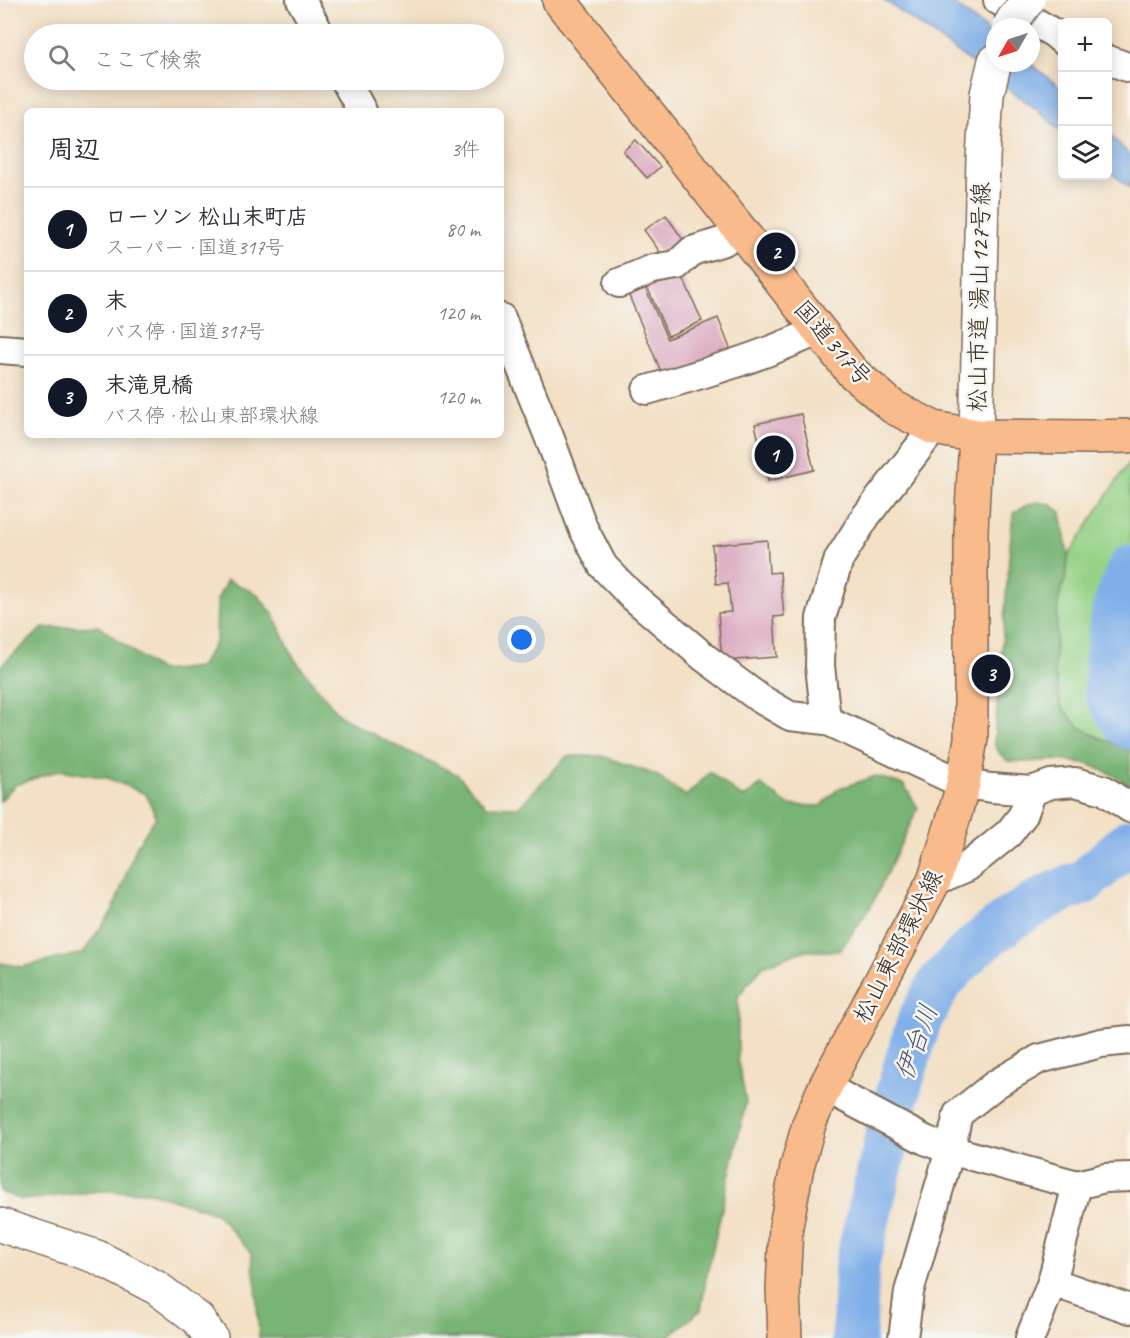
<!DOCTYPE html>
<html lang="ja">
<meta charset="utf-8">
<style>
:root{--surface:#fff;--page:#f7f7f7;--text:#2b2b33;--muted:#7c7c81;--line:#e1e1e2;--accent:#111827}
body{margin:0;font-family:Caveat,"Klee One",sans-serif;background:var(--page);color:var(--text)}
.controls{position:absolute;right:18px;top:18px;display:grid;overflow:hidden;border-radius:9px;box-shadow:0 3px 15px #0003}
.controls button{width:54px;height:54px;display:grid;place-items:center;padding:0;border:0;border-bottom:2px solid var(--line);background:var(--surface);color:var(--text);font:30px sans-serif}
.compass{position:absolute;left:986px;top:18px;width:54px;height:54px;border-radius:50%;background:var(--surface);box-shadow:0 3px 15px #0003;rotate:231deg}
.you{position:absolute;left:522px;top:640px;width:21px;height:21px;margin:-15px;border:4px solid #fff;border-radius:50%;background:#1a73e8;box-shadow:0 0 0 9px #1a73e833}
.badge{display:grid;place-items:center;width:39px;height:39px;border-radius:50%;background:var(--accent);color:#fff;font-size:20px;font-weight:700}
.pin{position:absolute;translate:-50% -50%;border:3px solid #fff;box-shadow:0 2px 6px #0006}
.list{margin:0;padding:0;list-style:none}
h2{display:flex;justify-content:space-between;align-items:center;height:78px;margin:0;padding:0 24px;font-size:26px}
h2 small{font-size:20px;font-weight:400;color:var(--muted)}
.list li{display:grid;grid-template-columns:39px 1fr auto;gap:18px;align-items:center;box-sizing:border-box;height:84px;padding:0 24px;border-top:2px solid var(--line)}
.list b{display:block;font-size:22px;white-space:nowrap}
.list p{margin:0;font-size:20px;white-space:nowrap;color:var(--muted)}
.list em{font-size:20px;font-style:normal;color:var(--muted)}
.icon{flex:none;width:33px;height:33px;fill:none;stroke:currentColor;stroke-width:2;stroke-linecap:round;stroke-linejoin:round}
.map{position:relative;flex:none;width:1130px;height:1338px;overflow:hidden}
.search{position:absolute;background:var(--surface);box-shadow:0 3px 15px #0003;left:24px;top:24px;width:480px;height:66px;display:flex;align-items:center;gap:15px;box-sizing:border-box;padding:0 21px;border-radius:33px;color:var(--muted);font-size:22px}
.panel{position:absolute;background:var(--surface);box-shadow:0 3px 15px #0003;left:24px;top:108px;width:480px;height:330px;border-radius:9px}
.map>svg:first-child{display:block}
.green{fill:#96d287;stroke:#687e52;stroke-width:1.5}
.forest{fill:#78b474;stroke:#5a6f49;stroke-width:1.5}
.water{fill:#7faee9;stroke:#5d6c84;stroke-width:1.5}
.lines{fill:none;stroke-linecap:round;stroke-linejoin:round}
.river{stroke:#7faee9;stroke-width:45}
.building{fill:#dcaac1}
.minor-casing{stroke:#7b6a58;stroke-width:32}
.tertiary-casing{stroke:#7b6a58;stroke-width:36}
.primary-casing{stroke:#7b6a58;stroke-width:36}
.trunk-casing{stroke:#7b6a58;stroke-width:36}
.minor{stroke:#fff;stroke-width:28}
.tertiary{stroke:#fff;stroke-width:33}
.primary{stroke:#fabb8c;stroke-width:33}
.trunk{stroke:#fabb8c;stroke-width:33}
.tertiary-bridge-casing{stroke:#7b6a58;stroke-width:36;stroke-linecap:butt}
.tertiary-bridge{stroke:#fff;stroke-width:33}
.labels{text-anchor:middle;stroke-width:5;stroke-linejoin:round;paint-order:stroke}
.street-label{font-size:24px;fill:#3b2a1e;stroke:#f6f6f2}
.water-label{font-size:26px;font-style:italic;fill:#535865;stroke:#f6f6f2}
</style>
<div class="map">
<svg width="1130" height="1338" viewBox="0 0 1130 1338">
<rect width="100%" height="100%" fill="#f6f6f2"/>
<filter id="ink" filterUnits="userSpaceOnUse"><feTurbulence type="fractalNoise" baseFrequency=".0167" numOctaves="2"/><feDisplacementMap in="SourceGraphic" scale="12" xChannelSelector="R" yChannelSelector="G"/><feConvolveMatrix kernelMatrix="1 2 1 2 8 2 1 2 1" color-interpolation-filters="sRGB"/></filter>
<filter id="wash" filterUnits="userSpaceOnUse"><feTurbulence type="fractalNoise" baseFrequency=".008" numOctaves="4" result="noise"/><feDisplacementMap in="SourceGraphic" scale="24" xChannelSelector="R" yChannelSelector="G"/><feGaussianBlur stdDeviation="1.35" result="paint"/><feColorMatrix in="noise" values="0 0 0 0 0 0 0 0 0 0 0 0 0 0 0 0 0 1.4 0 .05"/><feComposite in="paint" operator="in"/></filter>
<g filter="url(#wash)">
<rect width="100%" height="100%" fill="#f3e0c5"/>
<!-- green -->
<path class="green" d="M1130 461V750L1100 738 1079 727 1061 706 1054 671 1058 602 1066 575 1068 556Z"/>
<!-- forest -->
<g class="forest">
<path d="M1037 502 1050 504 1061 512 1068 556 1066 575 1058 602 1056 633 1054 671 1061 706 1079 727 1100 738 1130 750V786L1113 775 1088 764 1057 760 1025 762 1008 761 1000 754 994 743 1012 522 1015 512 1025 506Z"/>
<path d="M227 580 256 593 273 614 295 660 340 716 384 740 457 774 486 806 519 807 567 756H602L656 775 686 796 710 772 743 798 761 785 788 805 821 806 838 789 876 776 904 785 918 808 871 906 840 951H803L763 966 738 996V1060L746 1102 706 1279 701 1310 667 1338H259L256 1287 251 1253 216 1213 150 1192 100 1191 23 1200 0 1192V963L22 967 83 953 113 910 136 847 156 817 146 794 107 778 60 770 15 785 0 801V666L43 628 99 626 160 671 200 667 216 641 217 600Z"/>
</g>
<!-- water -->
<g class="water">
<path d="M884 0H949L995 36V63H1030L1062 89V132L1035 108Z"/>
<path d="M1108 133 1130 155V188L1108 170Z"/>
</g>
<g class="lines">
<!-- river -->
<g class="river">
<path d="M1130 568 1115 607 1107 659V694L1125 724 1130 727"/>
<path d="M854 1338 857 1264 901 1081 920 1019 940 983 973 948 1010 919 1049 896 1084 882 1130 841"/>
</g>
</g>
<g id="blocks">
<!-- building -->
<g class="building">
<path d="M636 140 660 167 647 178 623 151Z"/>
<path d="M666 215 686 244 665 259 644 230Z"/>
<path d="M682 275 702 321 668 336 646 284Z"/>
<path d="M644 285 667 339 718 318 732 353 665 381 627 291Z"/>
<path d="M801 414 814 470 768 481 755 424Z"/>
<path d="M767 540 769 573 780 572 784 616 774 617 777 657 722 661 718 613 731 612 728 583 716 584 712 545Z"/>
</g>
</g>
</g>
<g filter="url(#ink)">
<use href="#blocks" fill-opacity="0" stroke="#7b6a58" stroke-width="1.5"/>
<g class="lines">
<!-- minor casing -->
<g class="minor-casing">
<g id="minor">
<path d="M301 0 320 34"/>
<path d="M998 0 1055 34 1062 40"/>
<path d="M1108 60 1130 68"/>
<path d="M345 80 362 111"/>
<path d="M619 283 653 269 677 265 692 251 724 241 739 229"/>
<path d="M501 318 550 439 583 528 603 566 630 594 705 658 759 698 790 716 826 720 963 784 992 788 1032 791 1051 784 1075 782 1104 790 1130 808"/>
<path d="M0 349 27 351"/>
<path d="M647 390C706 373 764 356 819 330"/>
<path d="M826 720 820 666 821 618 839 559 866 516 934 428"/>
<path d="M934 881 967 867 1009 833 1023 815 1032 791"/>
<path d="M825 1087 925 1140 950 1150 1077 1185"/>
<path d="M1052 1282 1130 1309"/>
<path d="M903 1338 909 1292 950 1150 958 1114 996 1084 1039 1059 1101 1043 1130 1040"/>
<path d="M1030 1338 1052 1282 1077 1185 1105 1178 1130 1177"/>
</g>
</g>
<!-- tertiary casing -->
<g class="tertiary-casing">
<g id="tertiary">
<path d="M976 436 983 158 987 94 995 61"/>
<path d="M0 1225 97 1257 157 1288 198 1319 211 1338"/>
</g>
</g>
<!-- primary casing -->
<g class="primary-casing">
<path id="primary" d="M785 1338 783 1289 786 1226 797 1167 809 1124 825 1087 934 881 954 817 963 784 971 739V531L976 436"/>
</g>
<!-- trunk casing -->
<g class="trunk-casing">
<path id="trunk" d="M559 0 852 372 893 407 934 428 976 436 1090 437 1130 436"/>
</g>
<!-- minor -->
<use href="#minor" class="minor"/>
<!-- tertiary -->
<use href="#tertiary" class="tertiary"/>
<!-- primary -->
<use href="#primary" class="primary"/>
<!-- trunk -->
<use href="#trunk" class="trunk"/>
<!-- tertiary-bridge casing -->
<g class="tertiary-bridge-casing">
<path id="tertiary-bridge" d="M1009 27 1013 20 1028 0"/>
</g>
<!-- tertiary-bridge -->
<use href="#tertiary-bridge" class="tertiary-bridge"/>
</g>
</g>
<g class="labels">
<!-- street labels -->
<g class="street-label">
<text transform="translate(979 297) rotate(-89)" y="8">松山市道 湯山127号線</text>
<text transform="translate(833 343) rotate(49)" y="8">国道317号</text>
<text transform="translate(898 946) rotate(-63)" y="8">松山東部環状線</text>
</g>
<!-- water labels -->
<g class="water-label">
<text transform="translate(916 1042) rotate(-70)" y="9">伊台川</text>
</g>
</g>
</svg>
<div class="controls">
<button>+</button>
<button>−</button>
<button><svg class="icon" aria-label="layers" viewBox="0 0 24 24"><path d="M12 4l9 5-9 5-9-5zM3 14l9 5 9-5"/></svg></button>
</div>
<svg class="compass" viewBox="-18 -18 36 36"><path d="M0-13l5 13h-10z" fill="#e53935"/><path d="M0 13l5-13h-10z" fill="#7c7c81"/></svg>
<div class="you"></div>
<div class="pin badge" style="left:774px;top:455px">1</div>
<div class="pin badge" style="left:776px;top:252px">2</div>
<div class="pin badge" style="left:991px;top:674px">3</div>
<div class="search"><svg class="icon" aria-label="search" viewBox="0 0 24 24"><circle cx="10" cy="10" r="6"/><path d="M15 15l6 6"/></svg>ここで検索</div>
<section class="panel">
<h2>周辺<small>3件</small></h2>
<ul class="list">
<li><span class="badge">1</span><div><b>ローソン 松山末町店</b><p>スーパー · 国道317号</p></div><em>80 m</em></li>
<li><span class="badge">2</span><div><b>末</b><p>バス停 · 国道317号</p></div><em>120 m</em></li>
<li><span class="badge">3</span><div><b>末滝見橋</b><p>バス停 · 松山東部環状線</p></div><em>120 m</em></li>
</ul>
</section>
</div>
